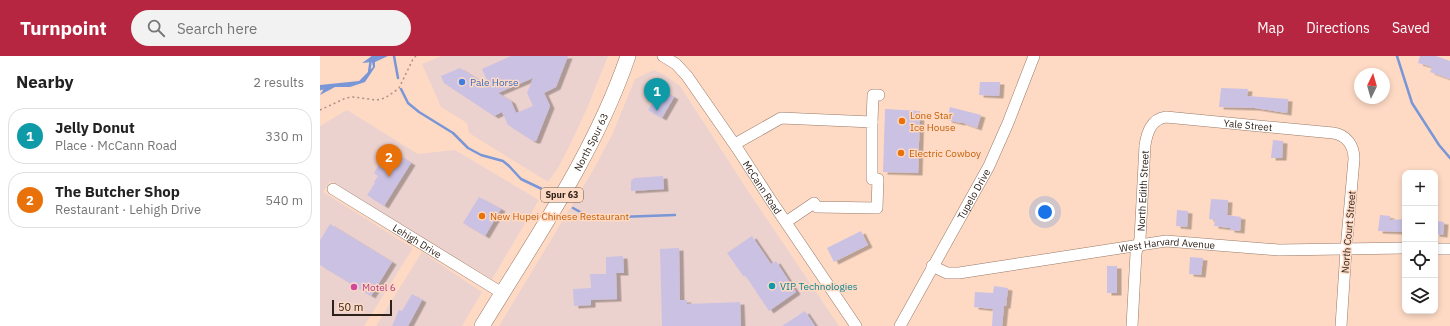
<!DOCTYPE html>
<meta charset="utf-8">
<style>
:root{--surface:#fff;--page:#f2f2f2;--text:#222;--muted:#767676;--line:#e0e0e0;--accent:#b72641}
body{margin:0;font-family:"IBM Plex Sans",sans-serif;background:var(--page);color:var(--text)}
.controls{position:absolute;right:12px;bottom:12px;display:grid;overflow:hidden;border-radius:8px;box-shadow:0 2px 6px #0003}
.controls button{width:36px;height:36px;display:grid;place-items:center;padding:0;border:0;border-bottom:1px solid var(--line);background:var(--surface);color:var(--text);font:20px sans-serif}
.compass{position:absolute;left:1034px;top:12px;width:36px;height:36px;border-radius:50%;background:var(--surface);box-shadow:0 2px 6px #0003;rotate:5deg}
.scale{position:absolute;left:12px;bottom:10px;width:60px;box-sizing:border-box;padding-left:4px;border:2px solid #2f221a;border-top:0;font-size:11px;line-height:14px;white-space:nowrap;color:#2f221a;-webkit-text-stroke:3px #fedac5;paint-order:stroke}
.you{position:absolute;left:725px;top:156px;width:14px;height:14px;margin:-10px;border:3px solid #fff;border-radius:50%;background:#1a73e8;box-shadow:0 0 0 6px #1a73e833}
.badge{display:grid;place-items:center;width:26px;height:26px;border-radius:50%;background:var(--accent);color:#fff;font-size:13px;font-weight:700}
.pin{position:absolute;translate:-50% -33px;filter:drop-shadow(0 1px 2px #0008)}
.pin::after{content:'';position:absolute;top:21px;width:14px;height:12px;background:inherit;clip-path:polygon(0 0,100% 0,50% 100%)}
.list{margin:0;padding:0;list-style:none}
h2{display:flex;justify-content:space-between;align-items:center;height:52px;margin:0;padding:0 16px;font-size:17px}
h2 small{font-size:13px;font-weight:400;color:var(--muted)}
.list li{display:grid;grid-template-columns:26px 1fr auto;gap:12px;align-items:center;box-sizing:border-box;height:56px;margin:0 8px 8px;padding:0 8px;border:1px solid var(--line);border-radius:16px}
.list b{display:block;font-size:15px;white-space:nowrap}
.list p{margin:0;font-size:13px;white-space:nowrap;color:var(--muted)}
.list em{font-size:13px;font-style:normal;color:var(--muted)}
.icon{flex:none;width:22px;height:22px;fill:none;stroke:currentColor;stroke-width:2;stroke-linecap:round;stroke-linejoin:round}
.map{position:relative;flex:none;width:1130px;height:270px;overflow:hidden}
header{display:flex;align-items:center;gap:24px;box-sizing:border-box;height:56px;padding:0 20px;background:var(--accent);color:#fff}
header strong{font-size:19px}
nav{display:flex;gap:22px;margin-inline-start:auto;font-size:14px}
.search{width:280px;height:36px;background:var(--page);display:flex;align-items:center;gap:10px;box-sizing:border-box;padding:0 14px;border-radius:22px;color:var(--muted);font-size:15px}
main{display:flex}
aside{flex:1;background:var(--surface)}
.map>svg:first-child{display:block}
.commercial{fill:#ecd2ce}
.water{fill:#7996d6}
.lines{fill:none;stroke-linecap:round;stroke-linejoin:round}
.stream{stroke:#7996d6;stroke-width:2.5}
.building{fill:#cbc1e3;fill-rule:evenodd;filter:url(#shadow)}
.minor-casing{stroke:#997966;stroke-width:12}
.major-casing{stroke:#997966;stroke-width:16}
.path{stroke:#ab9181;stroke-width:1.5;stroke-dasharray:2 3;stroke-linecap:butt}
.minor{stroke:#fff;stroke-width:11}
.major{stroke:#fff;stroke-width:15}
.shop-dot{fill:#3f7fe0;stroke:#fedac5;stroke-width:1.5}
.food-dot{fill:#e8710a;stroke:#fedac5;stroke-width:1.5}
.culture-dot{fill:#0f9aa8;stroke:#fedac5;stroke-width:1.5}
.hotel-dot{fill:#d1479c;stroke:#fedac5;stroke-width:1.5}
.labels{text-anchor:middle;stroke-width:3;stroke-linejoin:round;paint-order:stroke}
.shield{fill:#fedac5;stroke:#6d594d;stroke-width:1}
.shield-label{font-size:9px;font-weight:bold;fill:#2f221a}
.shop-label{font-size:10px;fill:#366cbe;stroke:#fedac5;text-anchor:start}
.food-label{font-size:10px;fill:#c56008;stroke:#fedac5;text-anchor:start}
.street-label{font-size:10px;fill:#2f221a;stroke:#fedac5}
.culture-label{font-size:10px;fill:#0d838f;stroke:#fedac5;text-anchor:start}
.hotel-label{font-size:10px;fill:#b23c85;stroke:#fedac5;text-anchor:start}
</style>
<header>
<strong>Turnpoint</strong>
<div class="search"><svg class="icon" aria-label="search" viewBox="0 0 24 24"><circle cx="10" cy="10" r="6"/><path d="M15 15l6 6"/></svg>Search here</div>
<nav><a>Map</a><a>Directions</a><a>Saved</a></nav>
</header>
<main>
<aside>
<h2>Nearby<small>2 results</small></h2>
<ul class="list">
<li><span class="badge" style="background:#0f9aa8">1</span><div><b>Jelly Donut</b><p>Place · McCann Road</p></div><em>330 m</em></li>
<li><span class="badge" style="background:#e8710a">2</span><div><b>The Butcher Shop</b><p>Restaurant · Lehigh Drive</p></div><em>540 m</em></li>
</ul>
</aside>
<div class="map">
<svg width="1130" height="270" viewBox="0 0 1130 270">
<defs>
<filter id="shadow"><feDropShadow dx="4.5" dy="2.5" stdDeviation="0" flood-color="#0004"/></filter>
</defs>
<rect width="100%" height="100%" fill="#fedac5"/>
<!-- commercial -->
<g class="commercial">
<path d="M122 0H288L268 50 250 89 238 112 228 126 149 77 147 67 121 51 102 8Z"/>
<path d="M334 14 345 19 360 30 430 138 519 270H179L272 116 292 79 315 23Z"/>
<path d="M27 54 98 98 135 94 219 144 172 223 10 125 3 136 93 192 44 270H0V70Z"/>
<path d="M102 196 162 236 142 270H56Z"/>
</g>
<!-- water -->
<path class="water" d="M52 0H68L55 6V11L45 26 30 31H15L0 39 5 31 0 32V29L39 25 53 11 52 6 42 7Z"/>
<g class="lines">
<!-- stream -->
<g class="stream">
<path d="M74 0 78 22"/>
<path d="M1077 0 1092 47 1119 89 1130 102"/>
<path d="M49 17 51 2 56 0"/>
<path d="M0 33 8 31"/>
<path d="M81 33 88 47 99 56 133 77 148 92 161 99 183 105 189 110 201 123 226 135"/>
<path d="M253 152 271 162 355 159"/>
</g>
</g>
<!-- building -->
<g class="building">
<path d="M191 0H248L236 31 224 37 230 50 216 85H213L188 69 182 56 174 60 124 27 121 20 140 12 170 31 162 13ZM213 22 207 37 213 50 196 57 191 45 178 37Z"/>
<path d="M1100 0H1116L1130 5V23L1110 16 1112 11 1098 7Z"/>
<path d="M660 26H680L679 40 659 39Z"/>
<path d="M901 32 928 33 927 40 968 43 967 57 935 52 899 51Z"/>
<path d="M340 33 354 41 342 62 328 54Z"/>
<path d="M630 51 661 59 657 72 641 66V67L627 64Z"/>
<path d="M565 53 600 55 598 117 563 116Z"/>
<path d="M953 84 963 85 962 102H951Z"/>
<path d="M68 93 91 107 64 150 47 139 55 127 54 126 58 120 54 117Z"/>
<path d="M343 120 344 133 311 135V125L314 122Z"/>
<path d="M159 141 181 153 165 180 143 167Z"/>
<path d="M891 143 908 144 907 159 921 161 920 175 910 174V172L894 170 895 164 889 163Z"/>
<path d="M857 154 868 155 867 171 856 170Z"/>
<path d="M1060 159 1070 160V164L1085 163V176L1058 175Z"/>
<path d="M1115 165 1124 166 1123 179 1115 178Z"/>
<path d="M10 168 72 206 51 240 0 209V184Z"/>
<path d="M541 175 548 189 514 206 507 192Z"/>
<path d="M432 180 451 208 456 205 476 236 449 255 425 219 424 221 407 197Z"/>
<path d="M359 192 360 244H367V248L420 246 421 270H342L340 193Z"/>
<path d="M303 200 304 217H296L297 243 271 244V249L254 250 253 233 271 232 270 218H286V201Z"/>
<path d="M870 201 883 202 881 219 869 218Z"/>
<rect x="787" y="210" width="10" height="27"/>
<path d="M674 230 688 232 686 250H684L682 270H672L673 253 654 251 655 236 673 237Z"/>
<path d="M92 238 102 244 88 270H72L79 254 82 255Z"/>
<path d="M485 255 495 270H462Z"/>
</g>
<g class="lines">
<!-- minor casing -->
<g class="minor-casing">
<g id="minor">
<path id="s1" d="M343 0 356 8 367 20 417 92 450 143 536 270"/>
<path d="M552 66 553 39H559"/>
<path d="M415 88 461 62 552 66V123H558L557 152 497 151 494 147 466 166"/>
<path id="s2" d="M13 133 182 237"/>
<path d="M1115 193H1130"/>
<path id="s3" d="M612 210 627 217H639L846 185 959 194 1085 192"/>
<path id="s4" d="M580 270 669 110 688 67 714 0"/>
<path id="s5" d="M812 270 816 197 820 183 825 89C827 77 831 63 846 61L1013 77C1027 79 1034 90 1034 103L1026 194 1021 270"/>
</g>
</g>
<!-- major casing -->
<g class="major-casing">
<g id="major">
<path id="s6" d="M162 270C215 183 275 97 308 0"/>
</g>
</g>
<!-- path -->
<path class="path" d="M0 54 26 42 33 41 57 44 65 42 74 36 79 32 93 3 96 0"/>
<!-- minor -->
<use href="#minor" class="minor"/>
<!-- major -->
<use href="#major" class="major"/>
</g>
<!-- markers -->
<circle class="shop-dot" cx="142" cy="26" r="4"/>
<g class="food-dot">
<circle cx="582" cy="65" r="4"/>
<circle cx="581" cy="97" r="4"/>
<circle cx="162" cy="160" r="4"/>
</g>
<circle class="culture-dot" cx="452" cy="230" r="4"/>
<circle class="hotel-dot" cx="34" cy="231" r="4"/>
<g class="labels">
<!-- shield labels -->
<rect class="shield" x="221" y="132" width="42" height="14" rx="3"/>
<g class="shield-label">
<text x="242" y="142">Spur 63</text>
</g>
<!-- shop labels -->
<g class="shop-label">
<text x="150" y="30">Pale Horse</text>
</g>
<!-- food labels -->
<g class="food-label">
<text x="590" y="63">Lone Star<tspan x="590" dy="12">Ice House</tspan></text>
<text x="589" y="101">Electric Cowboy</text>
<text x="170" y="164">New Hupei Chinese Restaurant</text>
</g>
<!-- street labels -->
<g class="street-label">
<text dy="4" stroke="none"><textPath href="#s5" startOffset="302">Yale Street</textPath></text>
<text dy="4" stroke="none"><textPath href="#s6" startOffset="214">North Spur 63</textPath></text>
<text dy="4" stroke="none"><textPath href="#s1" startOffset="166">McCann Road</textPath></text>
<text dy="4" stroke="none"><textPath href="#s5" startOffset="136">North Edith Street</textPath></text>
<text dy="4" stroke="none"><textPath href="#s4" startOffset="151">Tupelo Drive</textPath></text>
<text transform="translate(1028 176) rotate(-85)" y="4">North Court Street</text>
<text dy="4" stroke="none"><textPath href="#s2" startOffset="99">Lehigh Drive</textPath></text>
<text dy="4" stroke="none"><textPath href="#s3" startOffset="239">West Harvard Avenue</textPath></text>
</g>
<!-- culture labels -->
<g class="culture-label">
<text x="460" y="234">VIP Technologies</text>
</g>
<!-- hotel labels -->
<g class="hotel-label">
<text x="42" y="235">Motel 6</text>
</g>
</g>
</svg>
<div class="controls">
<button>+</button>
<button>−</button>
<button><svg class="icon" aria-label="locate" viewBox="0 0 24 24"><circle cx="12" cy="12" r="6"/><path d="M12 2v4M12 18v4M2 12h4M18 12h4"/></svg></button>
<button><svg class="icon" aria-label="layers" viewBox="0 0 24 24"><path d="M12 4l9 5-9 5-9-5zM3 14l9 5 9-5"/></svg></button>
</div>
<svg class="compass" viewBox="-18 -18 36 36"><path d="M0-13l5 13h-10z" fill="#e53935"/><path d="M0 13l5-13h-10z" fill="#767676"/></svg>
<div class="scale">50 m</div>
<div class="you"></div>
<div class="pin badge" style="left:337px;top:55px;background:#0f9aa8">1</div>
<div class="pin badge" style="left:69px;top:121px;background:#e8710a">2</div>
</div>
</main>
